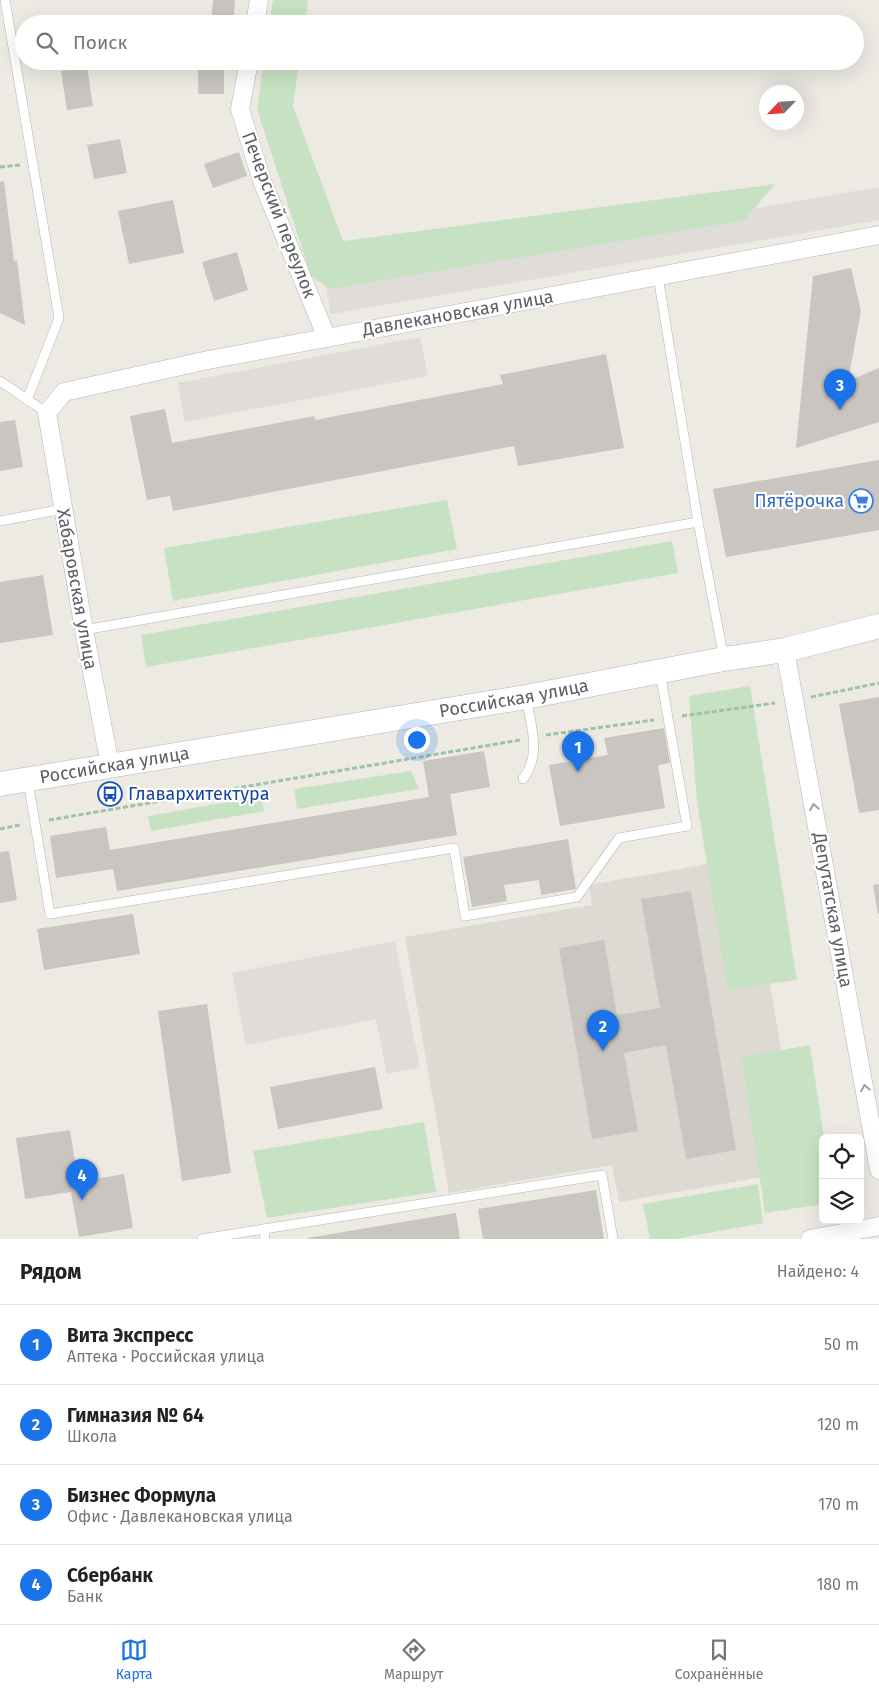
<!DOCTYPE html>
<html lang="ru">
<meta charset="utf-8">
<style>
:root{--surface:#fff;--page:#f2f2f2;--text:#222;--muted:#767676;--line:#e0e0e0;--accent:#1a73e8}
body{margin:0;font-family:"Fira Sans",sans-serif;background:var(--page);color:var(--text)}
.controls{position:absolute;right:15px;bottom:15px;display:grid;overflow:hidden;border-radius:8px;box-shadow:0 5px 20px #0002}
.controls button{width:45px;height:45px;display:grid;place-items:center;padding:0;border:0;border-bottom:1px solid var(--line);background:var(--surface);color:var(--text);font:25px sans-serif}
.compass{position:absolute;left:759px;top:85px;width:45px;height:45px;border-radius:50%;background:var(--surface);box-shadow:0 5px 20px #0002;rotate:245deg}
.you{position:absolute;left:416px;top:739px;width:18px;height:18px;margin:-12px;border:4px solid #fff;border-radius:50%;background:#1a73e8;box-shadow:0 0 0 8px #1a73e833}
.badge{display:grid;place-items:center;width:32px;height:32px;border-radius:50%;background:var(--accent);color:#fff;font-size:16px;font-weight:700}
.pin{position:absolute;translate:-50% -41px;filter:drop-shadow(0 1px 2px #0008)}
.pin::after{content:'';position:absolute;top:26px;width:18px;height:15px;background:inherit;clip-path:polygon(0 0,100% 0,50% 100%)}
.list{margin:0;padding:0;list-style:none}
h2{display:flex;justify-content:space-between;align-items:center;height:65px;margin:0;padding:0 20px;font-size:21px}
h2 small{font-size:16px;font-weight:400;color:var(--muted)}
.list li{display:grid;grid-template-columns:32px 1fr auto;gap:15px;align-items:center;box-sizing:border-box;height:80px;padding:0 20px;border-top:1px solid var(--line)}
.list b{display:block;font-size:19px;white-space:nowrap}
.list p{margin:0;font-size:16px;white-space:nowrap;color:var(--muted)}
.list em{font-size:16px;font-style:normal;color:var(--muted)}
.icon{flex:none;width:28px;height:28px;fill:none;stroke:currentColor;stroke-width:2;stroke-linecap:round;stroke-linejoin:round}
.map{position:relative;flex:none;width:879px;height:1239px;overflow:hidden}
.search{position:absolute;background:var(--surface);box-shadow:0 5px 20px #0002;left:15px;right:15px;top:15px;height:55px;display:flex;align-items:center;gap:12px;box-sizing:border-box;padding:0 18px;border-radius:28px;color:var(--muted);font-size:19px}
.sheet{height:385px;background:var(--surface)}
nav{display:flex;justify-content:space-around;align-items:center;box-sizing:border-box;height:70px;border-top:1px solid var(--line);background:var(--surface);font-size:14px;color:var(--muted)}
nav a{display:grid;justify-items:center;gap:2px}
nav .on{color:var(--accent)}
.map>svg:first-child{display:block}
.industrial{fill:#dfdcd9}
.education{fill:#ddd9d3}
.green{fill:#c7e2c3}
.building{fill:#c9c5c1}
.lines{fill:none;stroke-linecap:round;stroke-linejoin:round}
.lane-casing{stroke:#b2b5b8;stroke-width:10}
.street-casing{stroke:#b2b5b8;stroke-width:19}
.secondary-casing{stroke:#b1b4b8;stroke-width:25}
.path{stroke:#9dc3a4;stroke-width:3;stroke-dasharray:5 2.5;stroke-linecap:butt}
.lane{stroke:#fff;stroke-width:9}
.street{stroke:#fff;stroke-width:18}
.secondary{stroke:#fff;stroke-width:24}
.oneway{stroke:#9da0a1}
.labels{text-anchor:middle;stroke-width:4.5;stroke-linejoin:round;paint-order:stroke}
.street-label{font-size:18px;fill:#5c6063;stroke:#fff}
.shop-label{font-size:18px;fill:#366cbe;stroke:#fff;text-anchor:end}
.transit-label{font-size:18px;fill:#164399;stroke:#fff;text-anchor:start}
</style>
<div class="map">
<svg width="879" height="1239" viewBox="0 0 879 1239">
<rect width="100%" height="100%" fill="#edeae4"/>
<!-- industrial -->
<g class="industrial">
<path d="M879 187V220L331 314 325 282Z"/>
<path d="M420 337 428 376 185 422 178 383Z"/>
<path d="M395 941 420 1067 387 1074 376 1019 246 1045 232 973Z"/>
</g>
<!-- education -->
<path class="education" d="M748 857 802 1170 619 1202 612 1165 449 1193 405 937 592 905 589 885Z"/>
<!-- green -->
<g class="green">
<path d="M273 0H308L305 24H269Z"/>
<path d="M264 61H299L293 106 343 241 775 184 745 220 330 289 311 276 257 109Z"/>
<path d="M447 500 457 549 173 601 164 548Z"/>
<path d="M672 541 678 573 146 667 141 635Z"/>
<path d="M750 686 797 980 728 990 697 803 689 696Z"/>
<path d="M411 771 419 789 297 809 294 789Z"/>
<path d="M261 796 264 811 151 831 148 816Z"/>
<path d="M810 1045 824 1138H823V1204L765 1213 742 1057Z"/>
<path d="M424 1122 436 1192 267 1218 253 1151Z"/>
<path d="M758 1184 763 1223 675 1239H650L643 1204Z"/>
</g>
<!-- building -->
<g class="building">
<path d="M213 0H235L233 24 211 23Z"/>
<path d="M80 16 82 24H53V22Z"/>
<path d="M87 67 93 106 67 110 61 71Z"/>
<rect x="198" y="68" width="26" height="26"/>
<path d="M120 139 127 173 94 179 87 145Z"/>
<path d="M239 152 247 176 213 188 204 164Z"/>
<path d="M4 181 14 261 17 260 25 325 0 313V182Z"/>
<path d="M173 200 184 253 129 264 118 211Z"/>
<path d="M237 252 248 290 214 301 202 262Z"/>
<path d="M851 268 861 311 848 381 879 368V422L796 448 813 276Z"/>
<path d="M606 354 624 448 518 466 514 446 173 511 170 496 147 500 130 416 165 409 172 443 314 416 315 420 503 384 500 375Z"/>
<path d="M15 420 23 467 0 471V422Z"/>
<path d="M879 460V530L726 557 713 489Z"/>
<path d="M43 575 53 635 0 643V582Z"/>
<path d="M879 697V810L859 813 839 704Z"/>
<path d="M664 728 670 763 658 765 665 808 560 826 549 765 608 755 604 738Z"/>
<path d="M484 751 490 787 450 794 457 835 117 891 113 869 56 878 50 836 106 827 110 850 429 797 423 761Z"/>
<path d="M568 839 576 889 541 895 539 880 504 885 507 901 472 907 463 857Z"/>
<path d="M9 851 17 900 0 903V852Z"/>
<path d="M879 884V914H878L873 885Z"/>
<path d="M691 891 736 1150 686 1159 666 1045 624 1053 638 1131 592 1139 559 948 604 940 617 1015 660 1008 641 899Z"/>
<path d="M133 914 140 954 44 970 37 929Z"/>
<path d="M207 1004 231 1173 182 1181 158 1011Z"/>
<path d="M375 1067 383 1109 278 1129 270 1087Z"/>
<path d="M70 1130 78 1182 124 1174 133 1228 79 1237 71 1192 25 1199 16 1138Z"/>
<path d="M596 1190 604 1239H483L478 1209Z"/>
<path d="M456 1213 460 1239H308V1238Z"/>
</g>
<g class="lines">
<!-- lane casing -->
<g class="lane-casing">
<g id="lane">
<path d="M5 0 59 318 27 400"/>
<path d="M658 276 698 522 724 659"/>
<path d="M0 381 47 413"/>
<path d="M0 521 63 509"/>
<path d="M84 630 698 522"/>
<path d="M523 779C542 754 531 726 526 697"/>
<path d="M28 781 50 914 454 848 465 916 577 897 619 838 687 826 660 672"/>
<path d="M202 1239 264 1229"/>
<path d="M265 1239 264 1229 602 1175 613 1239"/>
</g>
</g>
<!-- street casing -->
<g class="street-casing">
<g id="street">
<path d="M255 24 259 0"/>
<path d="M249 61 240 109 262 181 327 338"/>
<path d="M785 650 879 1170"/>
<path d="M110 765 84 630 47 413 64 392 208 360 879 235"/>
<path d="M810 1239 879 1226"/>
</g>
</g>
<!-- secondary casing -->
<g class="secondary-casing">
<g id="secondary">
<path id="s1" d="M0 784 526 697 724 659 785 650 879 626"/>
</g>
</g>
<!-- path -->
<g class="path">
<path d="M0 167 20 165"/>
<path d="M811 697 879 683"/>
<path d="M682 716 775 703"/>
<path d="M546 735 654 720"/>
<path d="M49 820 520 740"/>
<path d="M0 829 20 825"/>
</g>
<!-- lane -->
<use href="#lane" class="lane"/>
<!-- street -->
<use href="#street" class="street"/>
<!-- secondary -->
<use href="#secondary" class="secondary"/>
</g>
<!-- one-way arrows -->
<defs><path id="oneway-chevron" d="M-2-3.5L2.5 0L-2 3.5" fill="none" stroke-width="1.6" stroke-linecap="round" stroke-linejoin="round" transform="scale(1.25)"/></defs>
<g class="oneway">
<use href="#oneway-chevron" transform="translate(814 807) rotate(-100)"/>
<use href="#oneway-chevron" transform="translate(865 1088) rotate(-100)"/>
</g>
<!-- icons -->
<defs>
<g id="supermarket-ring" transform="scale(1.25)"><circle r="9.5" fill="#fff" stroke="#3f7fe0" stroke-width="1.5"/><path d="M-6-5.5h2.5l.6 2H6L4.5 2H-2.5L-4.4-4H-6ZM-1.5 3.2a1.3 1.3 0 1 0 .1 0ZM3 3.2a1.3 1.3 0 1 0 .1 0Z" fill="#3f7fe0"/></g>
<g id="bus-ring" transform="scale(1.25)"><circle r="9.5" fill="#fff" stroke="#1a4fb4" stroke-width="1.5"/><path d="M-5-6H5V4H4V6H2V4H-2V6H-4V4H-5ZM-3.5-4V0h7V-4ZM-3.5 1.2v1.5H-2V1.2ZM2 1.2v1.5H3.5V1.2Z" fill="#1a4fb4"/></g>
</defs>
<g fill-rule="evenodd">
<use href="#supermarket-ring" x="861" y="501"/>
<use href="#bus-ring" x="110" y="794"/>
</g>
<g class="labels">
<!-- street labels -->
<g class="street-label">
<text transform="translate(279 215) rotate(69)" y="6">Печерский переулок</text>
<text transform="translate(458 313) rotate(-10)" y="6">Давлекановская улица</text>
<text transform="translate(77 589) rotate(80)" y="6">Хабаровская улица</text>
<text dy="6" stroke="none"><textPath href="#s1" startOffset="521">Российская улица</textPath></text>
<text dy="6" stroke="none"><textPath href="#s1" startOffset="116">Российская улица</textPath></text>
<text transform="translate(833 910) rotate(80)" y="6">Депутатская улица</text>
</g>
<!-- shop labels -->
<g class="shop-label">
<text x="844" y="507">Пятёрочка</text>
</g>
<!-- transit labels -->
<g class="transit-label">
<text x="128" y="800">Главархитектура</text>
</g>
</g>
</svg>
<div class="controls">
<button><svg class="icon" aria-label="locate" viewBox="0 0 24 24"><circle cx="12" cy="12" r="6"/><path d="M12 2v4M12 18v4M2 12h4M18 12h4"/></svg></button>
<button><svg class="icon" aria-label="layers" viewBox="0 0 24 24"><path d="M12 4l9 5-9 5-9-5zM3 14l9 5 9-5"/></svg></button>
</div>
<svg class="compass" viewBox="-18 -18 36 36"><path d="M0-13l5 13h-10z" fill="#e53935"/><path d="M0 13l5-13h-10z" fill="#767676"/></svg>
<div class="you"></div>
<div class="pin badge" style="left:578px;top:772px">1</div>
<div class="pin badge" style="left:603px;top:1051px">2</div>
<div class="pin badge" style="left:840px;top:410px">3</div>
<div class="pin badge" style="left:82px;top:1200px">4</div>
<div class="search"><svg class="icon" aria-label="search" viewBox="0 0 24 24"><circle cx="10" cy="10" r="6"/><path d="M15 15l6 6"/></svg>Поиск</div>
</div>
<section class="sheet">
<h2>Рядом<small>Найдено: 4</small></h2>
<ul class="list">
<li><span class="badge">1</span><div><b>Вита Экспресс</b><p>Аптека · Российская улица</p></div><em>50 m</em></li>
<li><span class="badge">2</span><div><b>Гимназия № 64</b><p>Школа</p></div><em>120 m</em></li>
<li><span class="badge">3</span><div><b>Бизнес Формула</b><p>Офис · Давлекановская улица</p></div><em>170 m</em></li>
<li><span class="badge">4</span><div><b>Сбербанк</b><p>Банк</p></div><em>180 m</em></li>
</ul>
</section>
<nav>
<a class="on"><svg class="icon" aria-label="map" viewBox="0 0 24 24"><path d="M3 6l6-2 6 2 6-2v14l-6 2-6-2-6 2zM9 4v14M15 6v14"/></svg>Карта</a>
<a><svg class="icon" aria-label="directions" viewBox="0 0 24 24"><path d="M12 3l9 9-9 9-9-9zM9 14v-3h6M13 9l2 2-2 2"/></svg>Маршрут</a>
<a><svg class="icon" aria-label="saved" viewBox="0 0 24 24"><path d="M7 4h10v16l-5-4-5 4z"/></svg>Сохранённые</a>
</nav>
